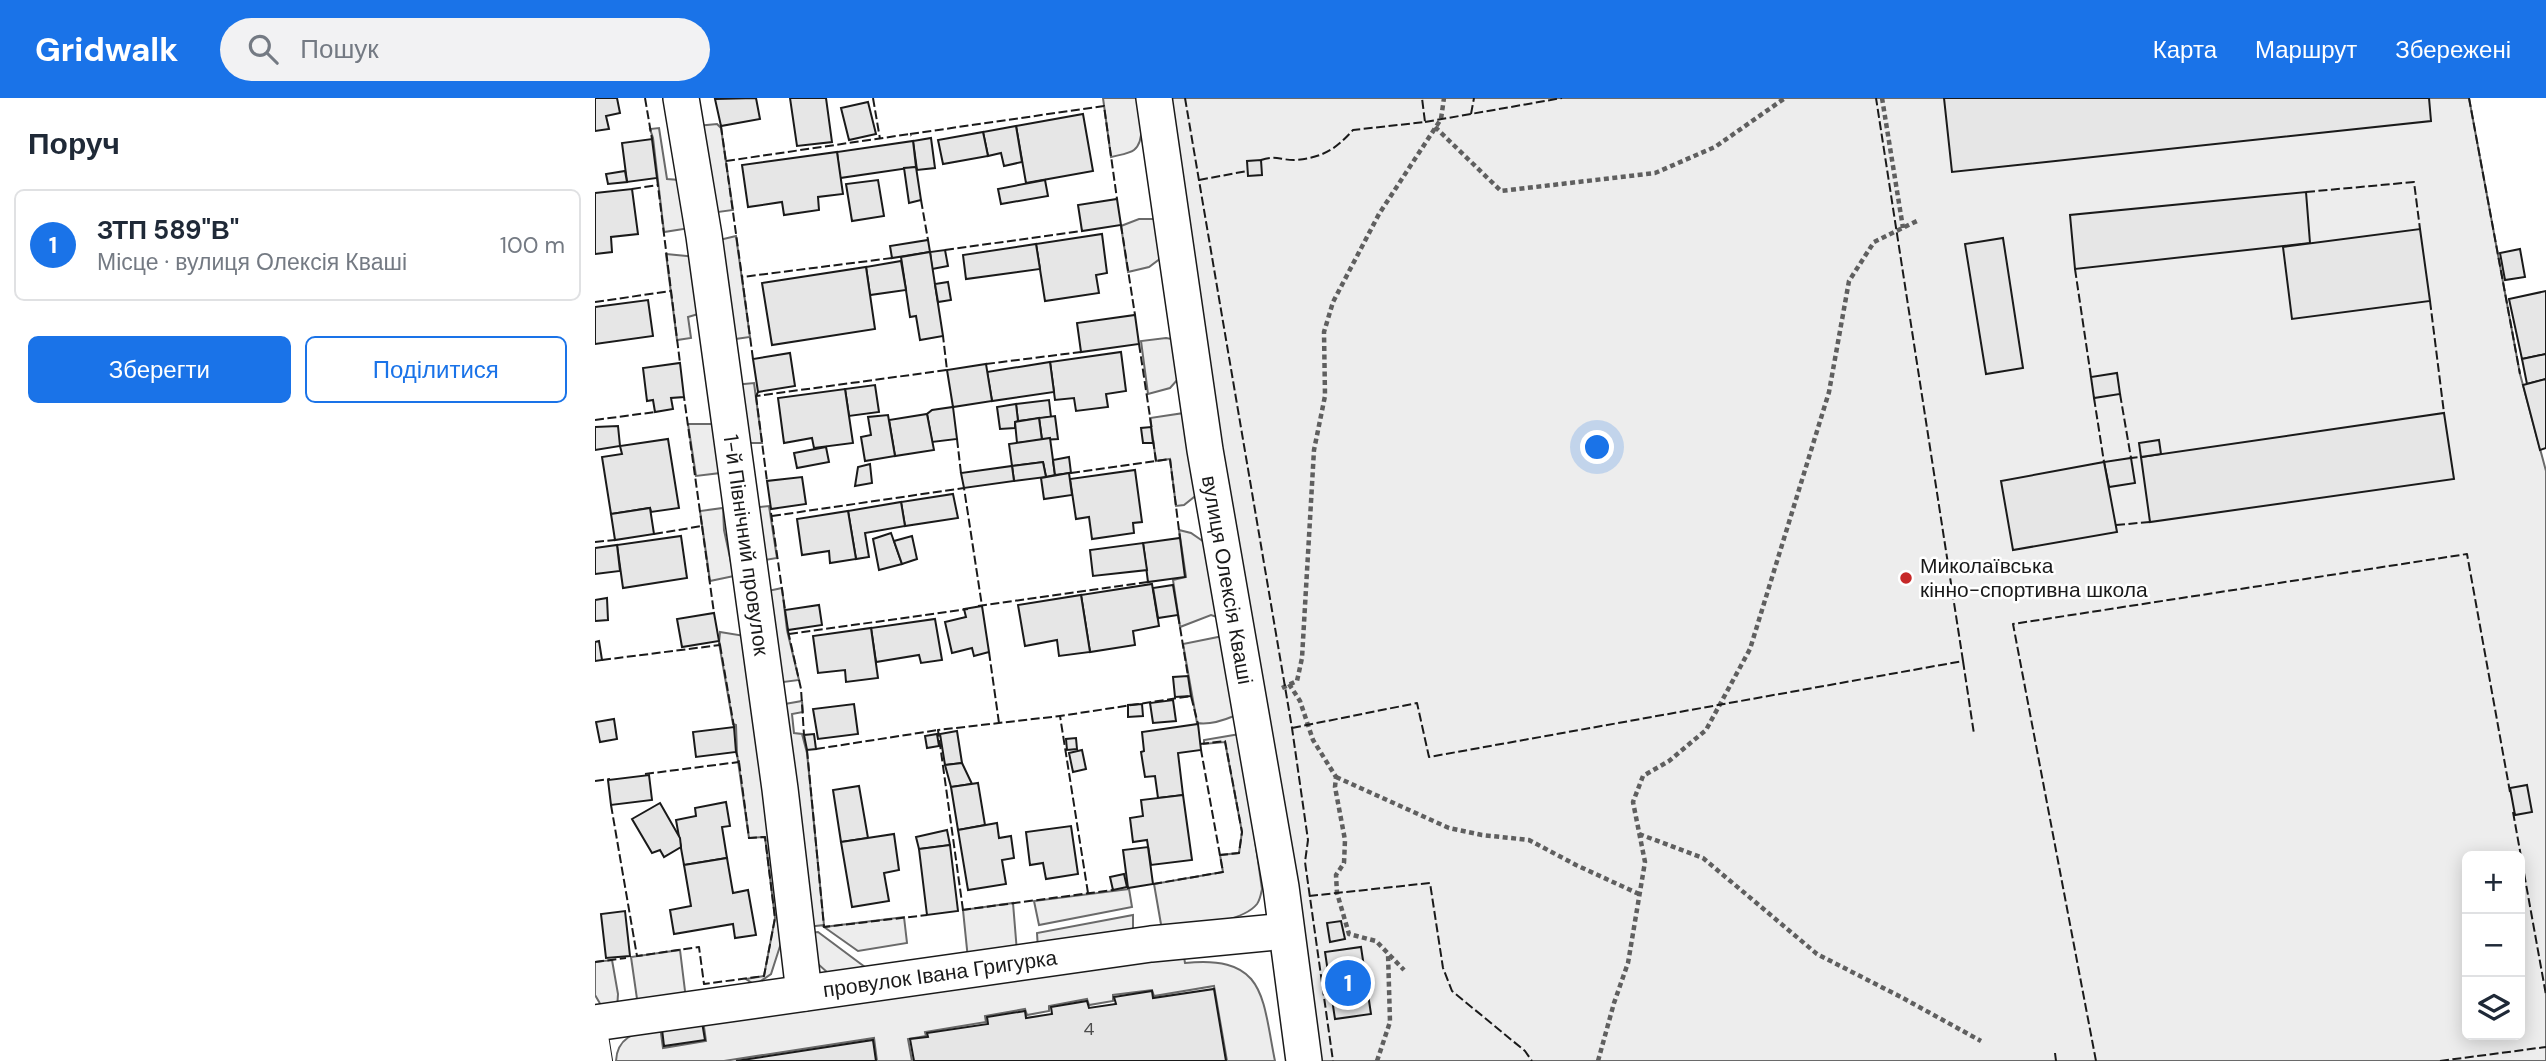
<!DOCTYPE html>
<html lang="uk">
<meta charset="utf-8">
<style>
:root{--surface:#fff;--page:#f2f2f3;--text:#1f2937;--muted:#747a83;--line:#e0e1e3;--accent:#1a73e8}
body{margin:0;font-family:"DM Sans",sans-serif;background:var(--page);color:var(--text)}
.controls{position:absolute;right:21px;bottom:21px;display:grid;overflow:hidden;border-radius:10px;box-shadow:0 4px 18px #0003}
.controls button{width:63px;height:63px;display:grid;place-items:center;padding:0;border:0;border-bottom:2px solid var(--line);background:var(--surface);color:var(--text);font:35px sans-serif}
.you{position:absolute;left:1003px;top:350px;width:24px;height:24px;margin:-18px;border:5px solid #fff;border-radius:50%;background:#1a73e8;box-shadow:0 0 0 10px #1a73e833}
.badge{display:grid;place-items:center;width:46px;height:46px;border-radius:50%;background:var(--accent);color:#fff;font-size:23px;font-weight:700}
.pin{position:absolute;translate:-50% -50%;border:4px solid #fff;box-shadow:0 2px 7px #0006}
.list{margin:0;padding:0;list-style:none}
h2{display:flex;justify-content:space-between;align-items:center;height:91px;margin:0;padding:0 28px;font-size:30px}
h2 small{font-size:23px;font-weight:400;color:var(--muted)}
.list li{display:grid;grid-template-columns:46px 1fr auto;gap:21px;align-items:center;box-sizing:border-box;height:112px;margin:0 14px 14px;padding:0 14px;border:2px solid var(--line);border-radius:10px}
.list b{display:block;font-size:26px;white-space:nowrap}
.list p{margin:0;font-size:23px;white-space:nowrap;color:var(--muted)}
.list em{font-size:23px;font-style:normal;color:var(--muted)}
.actions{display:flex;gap:14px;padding:21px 28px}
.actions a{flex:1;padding:16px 0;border:2px solid var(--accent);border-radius:10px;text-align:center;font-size:24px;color:var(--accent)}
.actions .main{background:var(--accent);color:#fff}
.icon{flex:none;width:38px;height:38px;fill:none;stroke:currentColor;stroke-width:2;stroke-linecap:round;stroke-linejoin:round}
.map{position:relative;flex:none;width:1951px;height:963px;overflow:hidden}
header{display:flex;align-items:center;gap:42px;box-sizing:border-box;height:98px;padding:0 35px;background:var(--accent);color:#fff}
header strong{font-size:33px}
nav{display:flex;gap:38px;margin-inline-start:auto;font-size:24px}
.search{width:490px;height:63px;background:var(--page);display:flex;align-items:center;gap:18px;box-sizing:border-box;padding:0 24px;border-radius:38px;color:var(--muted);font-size:26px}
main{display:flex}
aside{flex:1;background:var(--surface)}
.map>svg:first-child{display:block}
.green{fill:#ededed;stroke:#6a6a6a;stroke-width:2;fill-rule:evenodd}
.building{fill:#e6e6e6;stroke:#1a1a1a;stroke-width:2}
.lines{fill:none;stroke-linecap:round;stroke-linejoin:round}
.service-casing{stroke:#1a1a1a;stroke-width:20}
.minor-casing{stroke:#1a1a1a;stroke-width:38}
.path{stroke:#5f5f5f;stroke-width:4.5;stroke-dasharray:5 3.5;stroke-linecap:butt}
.service{stroke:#fff;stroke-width:18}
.minor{stroke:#fff;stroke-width:35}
.fence{stroke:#1a1a1a;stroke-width:2;stroke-dasharray:9 3.5;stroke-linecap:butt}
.poi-dot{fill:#c62828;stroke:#fff;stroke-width:2.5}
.labels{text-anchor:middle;stroke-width:5;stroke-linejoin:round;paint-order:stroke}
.number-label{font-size:18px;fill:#4d4d4d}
.street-label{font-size:21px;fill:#1a1a1a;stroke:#fff}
.poi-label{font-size:21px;fill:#1a1a1a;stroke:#fff;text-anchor:start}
</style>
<header>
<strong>Gridwalk</strong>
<div class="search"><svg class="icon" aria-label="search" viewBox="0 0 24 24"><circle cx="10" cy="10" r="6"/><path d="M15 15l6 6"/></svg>Пошук</div>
<nav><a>Карта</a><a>Маршрут</a><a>Збережені</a></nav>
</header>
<main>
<aside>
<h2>Поруч<small></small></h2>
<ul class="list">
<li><span class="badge">1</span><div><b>ЗТП 589&quot;В&quot;</b><p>Місце · вулиця Олексія Кваші</p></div><em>100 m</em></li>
</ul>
<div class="actions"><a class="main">Зберегти</a><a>Поділитися</a></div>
</aside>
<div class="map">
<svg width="1951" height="963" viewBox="0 0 1951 963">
<rect width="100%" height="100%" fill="#fff"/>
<!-- green -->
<g class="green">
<path d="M508 0H544C546 13 551 43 539 52 534 56 523 57 516 59Z"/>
<path d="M569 0H1874L1925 276 1951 373V963H725ZM1872 758H1925V937H1872Z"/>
<path d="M122 26 126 30 138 112 116 115 102 28Z"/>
<path d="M64 30 72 81 85 82 95 130 69 134 58 40 55 31Z"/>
<path d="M544 121H561L566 160 554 169 533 174 526 128Z"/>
<path d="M141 138 155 239 133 242 120 143Z"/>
<path d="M71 156 102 159 110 214 93 219 96 240 82 242Z"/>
<path d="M571 240 577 241 584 280 575 290 553 296 546 243Z"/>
<path d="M159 285 167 345H147L139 287Z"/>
<path d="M589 315 604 395 589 407 581 408 575 361 561 363 555 320Z"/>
<path d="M93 326H122L125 375 101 378Z"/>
<path d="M174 408 182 460 164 463 157 410Z"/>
<path d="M128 410 129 432 139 478 115 483 105 413Z"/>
<path d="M584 432 596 435 612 446 625 520 616 517 585 529 578 482 591 479Z"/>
<path d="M187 490 192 532 204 582 181 585 168 494Z"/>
<path d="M125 534 150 538 187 842 176 876 160 887 151 881 169 878 180 820 170 739 154 740 142 656 141 627 138 626 124 545Z"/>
<path d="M628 538 639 618C627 623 614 627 602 625L588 546Z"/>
<path d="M207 603 208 614 197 616 199 635 207 636 212 655 229 827 212 829 184 607Z"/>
<path d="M645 636 667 791C666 796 665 802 662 806 646 826 591 828 567 832L559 786 628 774 625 757 644 755 647 734 630 644 609 646V642Z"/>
<path d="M534 791 537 809 444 827 439 803Z"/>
<path d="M418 805 422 854 373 861 368 812Z"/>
<path d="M538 817V837L443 851 442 835Z"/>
<path d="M309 819 312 845 263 853 229 829Z"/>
<path d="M223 834 278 875H233L223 866 213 835Z"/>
<path d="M85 852 90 893 88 903 47 909 42 901 36 859Z"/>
<path d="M588 853 590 865C671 857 667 899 680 963H632L619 888 559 898 557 892 518 897V903L494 907 492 901 454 908V913L432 917 430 911 390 918 391 924 330 934 331 938 313 941 317 963H282L279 940 129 963H21C22 937 44 934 65 928L68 950 111 943 108 922Z"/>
<path d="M17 862 23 896 22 912 10 914 0 897V864Z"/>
</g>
<!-- building -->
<g class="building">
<path d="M0 0H22L25 15 11 18 14 31 0 33Z"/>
<path d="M161 0 165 21 126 28 120 1Z"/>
<path d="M195 0H231L237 44 202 48Z"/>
<path d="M1349 0H1834L1836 23 1357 74Z"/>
<path d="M273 4 281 36 254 42 246 10Z"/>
<path d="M488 16 498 73 431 85 421 28Z"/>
<path d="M421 28 427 64 409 68 406 55 393 58 388 34Z"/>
<path d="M388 34 393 58 348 66 343 42Z"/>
<path d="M336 40 340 70 322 72 318 43Z"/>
<path d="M57 41 62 80 32 84 27 45Z"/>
<path d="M318 43 321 69 245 80 242 54Z"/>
<path d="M242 54 248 96 223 99 224 112 189 117 187 104 153 109 147 67Z"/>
<path d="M666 62 667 77 653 78 652 63Z"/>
<path d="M321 69 326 102 314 105 309 70Z"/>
<path d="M30 73 32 84 13 86 11 76Z"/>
<path d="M283 82 289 118 257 123 251 86Z"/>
<path d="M450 82 453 98 406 106 403 91Z"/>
<path d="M37 91 43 136 16 139 17 154 0 156V95Z"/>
<path d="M1711 94 1715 145 1480 171 1475 117Z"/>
<path d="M522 101 526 127 487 133 483 107Z"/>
<path d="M1825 131 1835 203 1697 221 1688 149Z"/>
<path d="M507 136 512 175 501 177 504 195 450 203 441 146Z"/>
<path d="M1408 140 1428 270 1391 276 1370 146Z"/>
<path d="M333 142 335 154 297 160 295 148Z"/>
<path d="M441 146 445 171 371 181 368 157Z"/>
<path d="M1925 151 1930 179 1910 182 1905 155Z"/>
<path d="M350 152 353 168 337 171 335 154Z"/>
<path d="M335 154 348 238 325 242 321 218 315 219 306 159Z"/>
<path d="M306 163 311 192 275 197 271 169Z"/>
<path d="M271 169 280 231 177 247 167 185Z"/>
<path d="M353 184 356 202 343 204 340 186Z"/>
<path d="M1951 193V256L1927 261 1914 201Z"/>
<path d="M53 202 58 238 0 246V209Z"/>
<path d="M540 217 544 246 486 254 482 225Z"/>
<path d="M526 254 531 293 511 296 513 309 481 313 479 300 460 302 455 264Z"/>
<path d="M195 255 200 288 163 294 158 261Z"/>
<path d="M1951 256V281L1932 286 1927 261Z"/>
<path d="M455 264 459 294 397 303 392 274Z"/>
<path d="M85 265 89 299 76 300 78 311 60 314 58 302 52 303 48 270Z"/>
<path d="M391 266 397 303 358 309 352 272Z"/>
<path d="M1522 275 1525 296 1499 300 1496 279Z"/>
<path d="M1951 281V350L1945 352 1928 287Z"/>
<path d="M280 287 284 314 254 318 250 291Z"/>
<path d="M250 291 258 345 219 350 217 340 189 345 183 300Z"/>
<path d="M454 302 456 319 423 323 421 306Z"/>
<path d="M421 306 423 323 420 324V330L405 331 402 309Z"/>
<path d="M358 309 362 341 337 344 332 316 337 312Z"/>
<path d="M1849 315 1859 381 1555 424 1546 359Z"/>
<path d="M332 316 339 352 300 358 294 322Z"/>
<path d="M293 317 300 358 270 363 266 339 276 337 273 319Z"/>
<path d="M460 318 463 341 447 342 444 320Z"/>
<path d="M444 320 447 342 422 345 420 324Z"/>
<path d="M23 328 25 348 0 352V329Z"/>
<path d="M556 329 558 345H548L546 330Z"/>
<path d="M455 340 460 377 451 379 448 364 417 368 414 346Z"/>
<path d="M73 341 84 410 56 414 55 410 16 416 7 359 27 356 25 348Z"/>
<path d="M1564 342 1566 356 1546 359 1544 345Z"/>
<path d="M231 349 234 364 202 370 199 355Z"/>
<path d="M474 359 476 375 460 377 458 362Z"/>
<path d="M1536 360 1540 385 1514 389 1509 364Z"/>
<path d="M448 364 451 379 419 383 417 368Z"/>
<path d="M1509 364 1522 434 1418 452 1406 383Z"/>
<path d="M275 366 277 385 260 388 263 369Z"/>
<path d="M417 368 419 383 369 390 366 375Z"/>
<path d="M540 372 547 424 538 425 539 435 497 441 494 419 481 421 475 381Z"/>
<path d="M474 375 477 397 449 401 446 380Z"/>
<path d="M207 379 211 406 176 411 172 383Z"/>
<path d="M358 396 363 420 310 428 306 404Z"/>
<path d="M306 404 310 428 270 435 274 459 261 461 253 413Z"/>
<path d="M55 410 59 436 20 442 16 416Z"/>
<path d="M253 413 261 461 235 465 234 453 207 457 202 421Z"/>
<path d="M296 435 307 466 284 472 278 441Z"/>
<path d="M86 438 92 480 28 490 22 447Z"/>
<path d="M317 438 322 461 307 466 299 443Z"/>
<path d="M585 440 590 479 553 484 548 445Z"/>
<path d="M548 445 552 472 498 478 495 452Z"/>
<path d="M22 447 25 473 0 476V450Z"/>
<path d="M557 486 564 528 538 533 540 547 495 554 486 497Z"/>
<path d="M578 487 583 517 563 520 558 490Z"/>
<path d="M486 497 495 554 464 558 462 542 430 548 423 507Z"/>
<path d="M12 500 13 522 0 523V502Z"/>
<path d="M224 507 227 527 193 532 190 512Z"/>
<path d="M387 508 394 554 379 558 377 550 357 555 350 524 371 519 369 511Z"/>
<path d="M119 515 124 543 87 549 82 521Z"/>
<path d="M340 521 347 562 326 565 324 557 281 564 276 530Z"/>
<path d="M276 530 283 580 251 584 250 572 223 575 218 538Z"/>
<path d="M4 543 7 562 0 563V544Z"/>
<path d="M593 578 596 598 580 599 578 579Z"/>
<path d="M578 602 581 623 558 625 555 605Z"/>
<path d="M259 606 263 636 223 641 218 611Z"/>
<path d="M547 606 548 618 533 619V607Z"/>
<path d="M19 621 22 641 5 644 1 624Z"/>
<path d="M603 626 606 652 583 655 588 697 563 700 560 678 550 679 546 654 549 653 547 634Z"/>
<path d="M139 629 141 654 101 659 98 634Z"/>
<path d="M362 633 367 665 350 667 345 636Z"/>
<path d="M219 636 221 651 212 652 209 637Z"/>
<path d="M342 636 344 648 332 650 330 638Z"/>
<path d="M481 640 482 651 472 652 471 641Z"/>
<path d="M487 652 491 671 478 674 474 655Z"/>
<path d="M367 665 377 686 356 689 350 667Z"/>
<path d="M54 677 57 702 16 707 13 682Z"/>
<path d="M383 685 390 727 363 732 356 689Z"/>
<path d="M1932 687 1937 714 1920 717 1915 690Z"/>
<path d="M264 688 273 740 246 744 238 692Z"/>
<path d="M588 697 597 762 556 767 552 742 538 744 535 720 548 718 546 702Z"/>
<path d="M131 704 135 728 127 729 132 760 89 767 81 722 101 718 100 710Z"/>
<path d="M65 705 85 740 86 749 69 759 65 752 57 755 37 721Z"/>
<path d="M402 725 404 740 416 738 419 760 407 762 411 786 373 792 363 732Z"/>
<path d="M476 728 483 776 451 781 448 765 435 767 431 734Z"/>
<path d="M352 732 355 747 324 751 321 739Z"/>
<path d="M299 736 304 772 289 775 294 803 257 809 246 744Z"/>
<path d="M355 747 363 813 332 817 324 751Z"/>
<path d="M553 749 558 786 533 790 528 752Z"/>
<path d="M132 760 138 795 153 792 161 837 140 840 138 826 79 836 75 812 96 808 89 767Z"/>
<path d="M529 776 532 789 518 792 515 779Z"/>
<path d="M30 813 35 858 11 860 6 816Z"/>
<path d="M746 823 750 841 735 844 732 825Z"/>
<path d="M766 849 776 916 740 921 730 854Z"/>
<path d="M619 891 631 963H319L315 941 333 939 332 935 393 926 392 919 430 913 431 920 457 916 456 909 492 903 494 910 521 906 519 899 557 893 558 900Z"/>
<path d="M107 924 110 942 69 948 67 931Z"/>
<path d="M278 942 281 963H141Z"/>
</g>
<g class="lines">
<!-- service casing -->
<g class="service-casing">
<path id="service" d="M2 925 8 963"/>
</g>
<!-- minor casing -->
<g class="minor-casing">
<g id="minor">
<path d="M86 0 109 138 185 691 209 895"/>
<path d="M559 0 610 352 686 789 709 963"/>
<path d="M0 925 556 846 691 833"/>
</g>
</g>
<!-- path -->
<g class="path">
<path d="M1287 0 1308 130"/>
<path d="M840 29 906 93 1060 75 1120 49 1190 0"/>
<path d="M694 586 705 603 718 642 741 679 740 689 750 742 749 765 741 777 742 795 754 836 781 843 809 872"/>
<path d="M687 590 702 583 707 560 719 352 730 298 729 234 738 204 784 116 846 21 849 0"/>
<path d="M741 679 854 730 887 737 934 742 981 767 1044 796"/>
<path d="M1044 736 1108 760 1222 856 1306 899 1386 943"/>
<path d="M782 963 795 924 793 855"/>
<path d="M1003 963 1019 905 1033 865 1050 764 1038 704 1048 678 1074 663 1111 632 1155 551 1234 294 1254 183 1279 144 1324 122"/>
</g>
<!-- service -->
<use href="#service" class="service"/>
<!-- minor -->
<use href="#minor" class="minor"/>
<!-- fence -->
<g class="fence">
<path d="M50 0 57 41"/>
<path d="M278 0 285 41"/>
<path d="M590 0 697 630 713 742 710 764 738 963"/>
<path d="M1874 0 1925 276"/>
<path d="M876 16 879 0"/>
<path d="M830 24 967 0"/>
<path d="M126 28 147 179"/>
<path d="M315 36 509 8 522 101"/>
<path d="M666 62C681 57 685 62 699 62 727 60 740 52 758 32L830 24 827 0"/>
<path d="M131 63 315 36 316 38"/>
<path d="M62 80 85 265"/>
<path d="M604 82 652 73"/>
<path d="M37 91 63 87"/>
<path d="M1711 94 1819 84 1825 131"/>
<path d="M326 102 333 142"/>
<path d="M526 127 540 217"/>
<path d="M350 152 487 133"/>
<path d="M1480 171 1496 279"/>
<path d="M1835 203 1849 315"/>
<path d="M0 204 76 193"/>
<path d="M544 246 557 332"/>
<path d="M158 261 147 179 297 160"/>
<path d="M391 266 486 254"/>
<path d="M163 294 161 298 352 272 348 238"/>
<path d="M1525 296 1536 360 1546 359"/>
<path d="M161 298 172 383"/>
<path d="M1499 300 1509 364"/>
<path d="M0 322 60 314"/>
<path d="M362 341 366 375"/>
<path d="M558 342 561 363"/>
<path d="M476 375 575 361 585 440"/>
<path d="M176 415 190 512"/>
<path d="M177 418 369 390 387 508"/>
<path d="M1521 427 1555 424"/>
<path d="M107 428 119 515"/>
<path d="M59 436 107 428 89 299"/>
<path d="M0 444 20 442"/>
<path d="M383 508 553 484"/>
<path d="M583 517 593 578"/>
<path d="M193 533 206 591 209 637"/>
<path d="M194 536 373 511"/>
<path d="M125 547 139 629"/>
<path d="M394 554 404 625"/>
<path d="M7 562 125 547 124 543"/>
<path d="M1368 563 1379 636"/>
<path d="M697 630 822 605 834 659 1368 563 1281 0"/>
<path d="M605 646 630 643 647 734 644 755 625 757"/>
<path d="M221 651 343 632"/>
<path d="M212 652 229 829 332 817"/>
<path d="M50 676 144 664 141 654"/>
<path d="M0 683 15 681"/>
<path d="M16 707 42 858 104 849 109 886 169 878 180 820 170 739 154 740 144 664"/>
<path d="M1918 714 1951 897"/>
<path d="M558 786 628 774 606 652"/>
<path d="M493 795 465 618 596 598 603 626"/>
<path d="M714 798 835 785 848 870 857 893 930 953 937 963"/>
<path d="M367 812 518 792"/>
<path d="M368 812 343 632 465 618"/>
<path d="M0 864 31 860"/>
<path d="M1460 955 1461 963"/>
<path d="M1501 963 1418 526 1872 456 1915 694"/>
<path d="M1845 963 1951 949"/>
</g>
</g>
<!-- markers -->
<circle class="poi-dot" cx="1311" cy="480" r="7"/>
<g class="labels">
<!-- number labels -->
<g class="number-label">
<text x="494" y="937">4</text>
</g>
<!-- street labels -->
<g class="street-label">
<text transform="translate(151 447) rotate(82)" y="7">1-й Північний провулок</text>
<text transform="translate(632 482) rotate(80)" y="7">вулиця Олексія Кваші</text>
<text transform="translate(345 876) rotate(-8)" y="7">провулок Івана Григурка</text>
</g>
<!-- poi labels -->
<g class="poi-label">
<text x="1325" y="475">Миколаївська<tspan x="1325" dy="24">кінно-спортивна школа</tspan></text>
</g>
</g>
</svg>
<div class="controls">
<button>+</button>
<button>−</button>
<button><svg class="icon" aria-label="layers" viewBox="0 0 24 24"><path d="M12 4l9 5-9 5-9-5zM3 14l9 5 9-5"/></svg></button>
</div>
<div class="you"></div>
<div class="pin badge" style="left:753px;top:885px">1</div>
</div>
</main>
